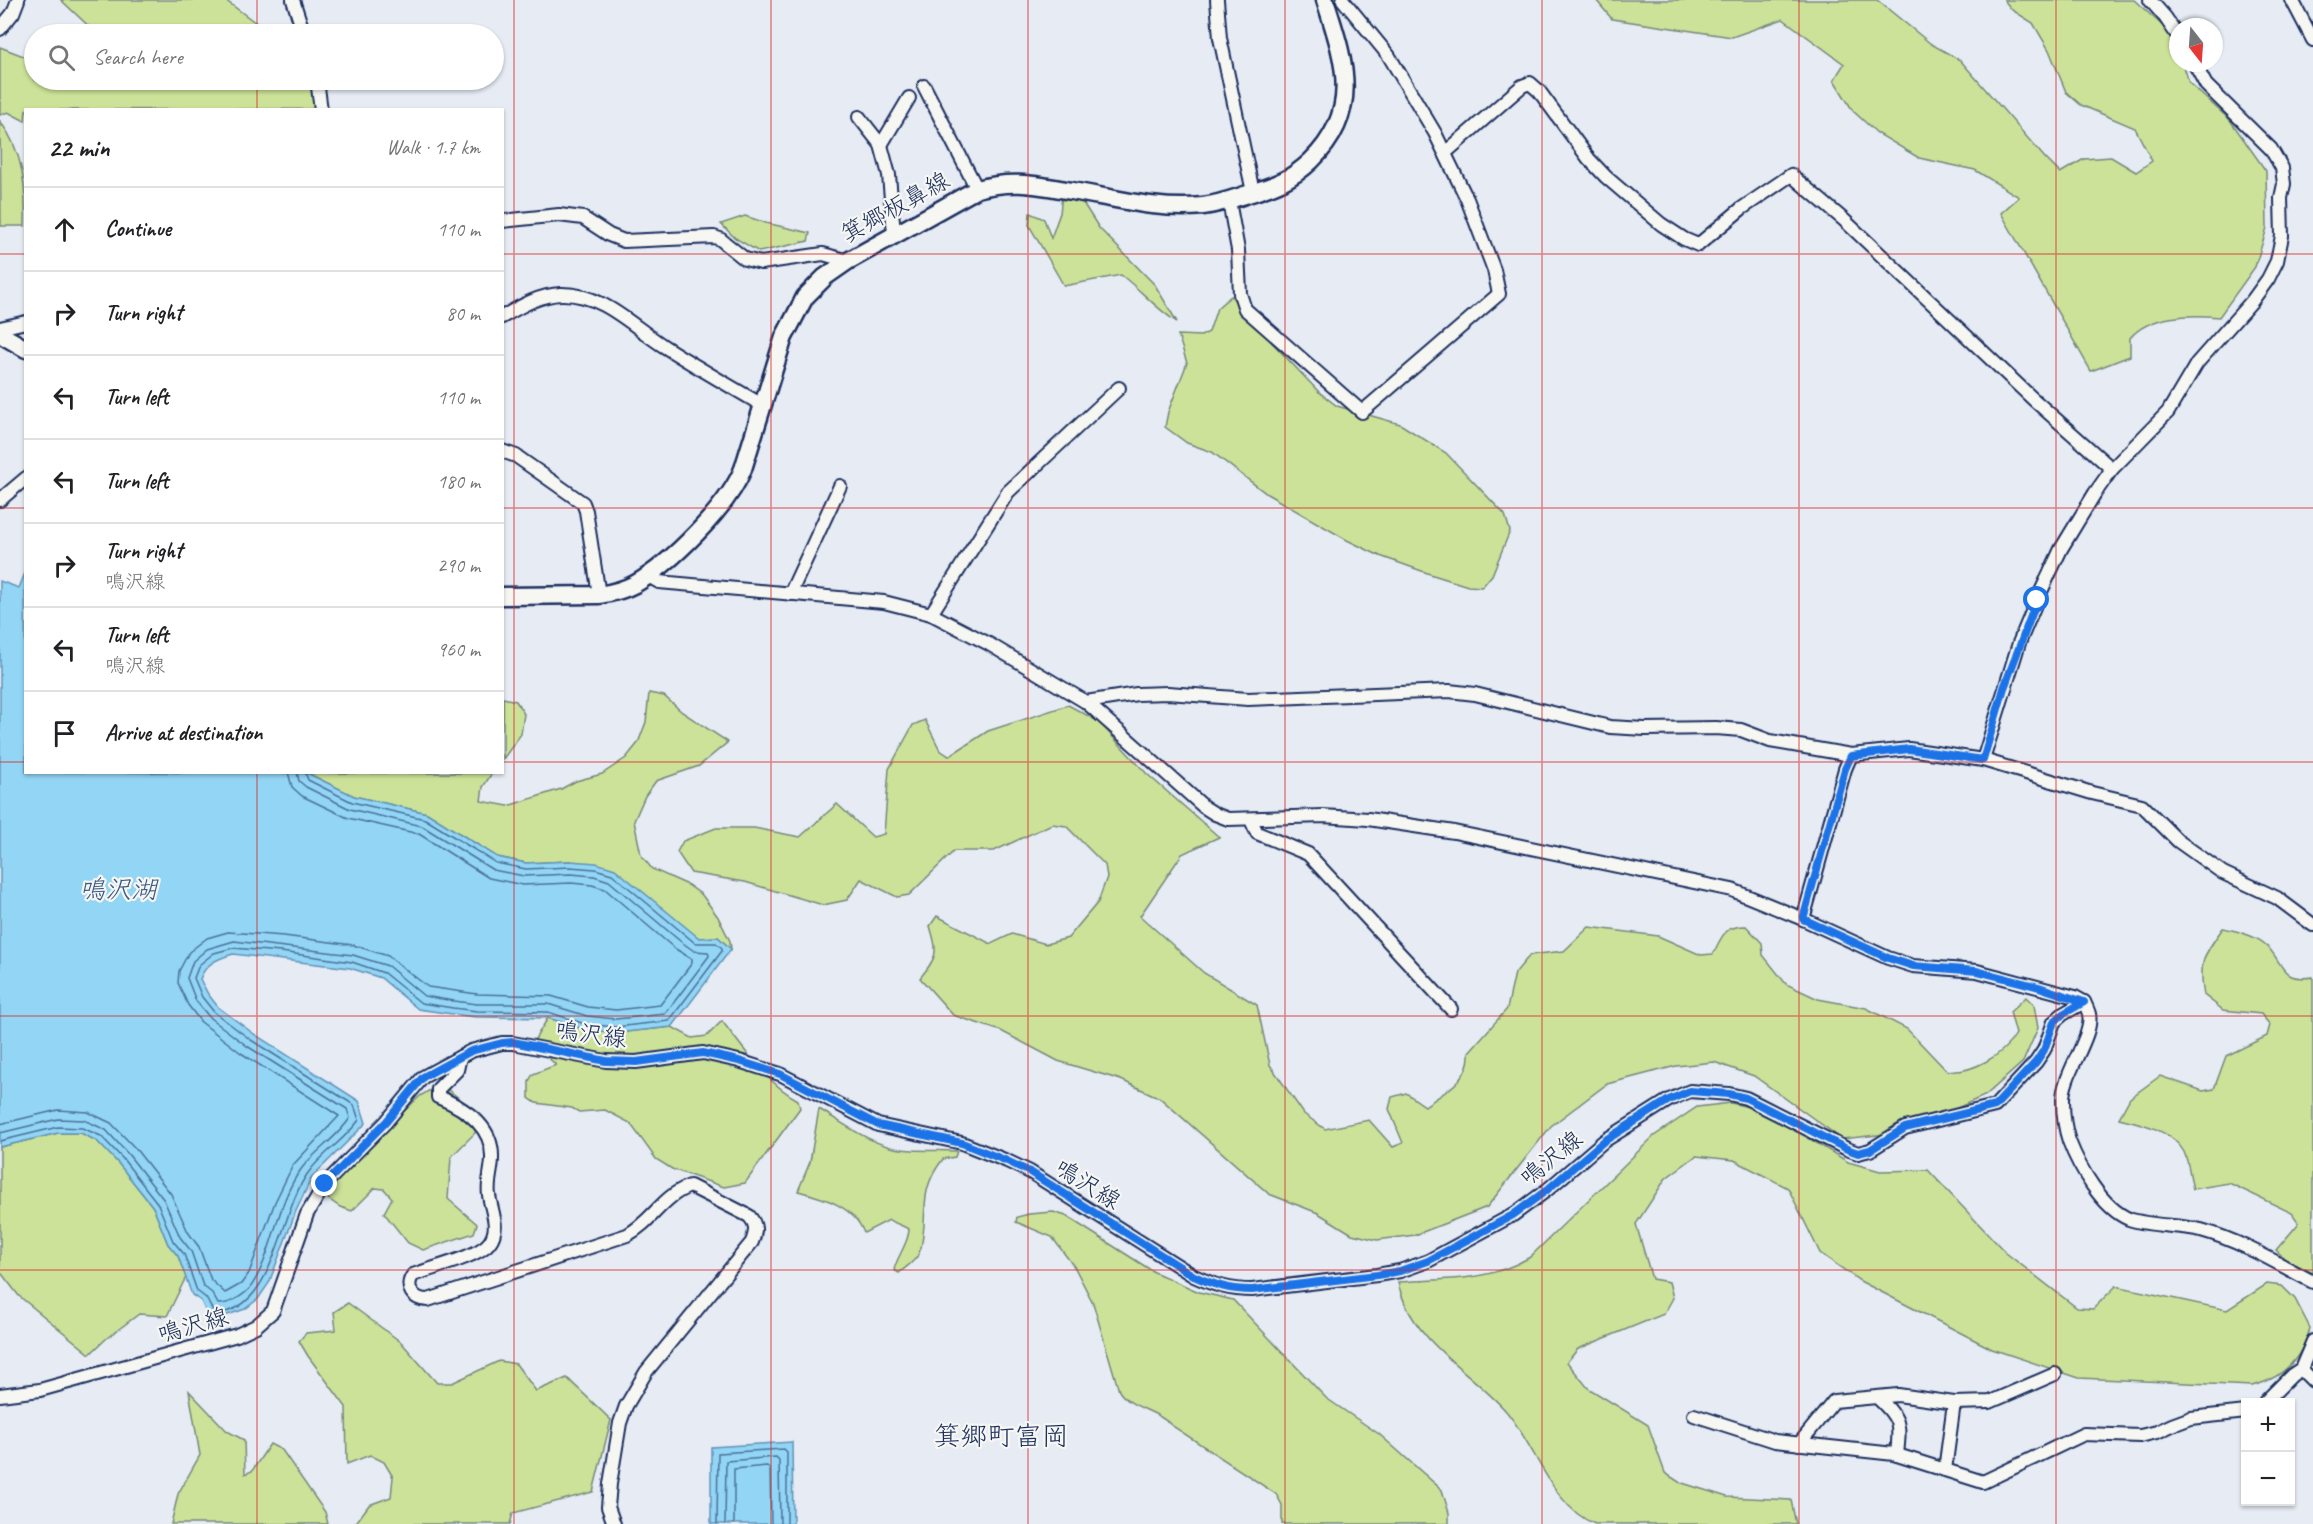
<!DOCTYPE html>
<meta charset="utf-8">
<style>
:root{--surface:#fff;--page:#f2f2f2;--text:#202124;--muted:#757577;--line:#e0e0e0}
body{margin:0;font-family:Caveat,"Klee One",sans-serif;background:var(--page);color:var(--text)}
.controls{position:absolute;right:18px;bottom:18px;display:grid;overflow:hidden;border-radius:0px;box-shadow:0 2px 4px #0004}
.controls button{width:54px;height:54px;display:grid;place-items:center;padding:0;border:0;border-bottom:2px solid var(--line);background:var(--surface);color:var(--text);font:30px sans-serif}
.compass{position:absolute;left:2169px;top:18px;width:54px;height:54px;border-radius:50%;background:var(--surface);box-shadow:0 2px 4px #0004;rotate:163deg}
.stop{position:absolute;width:18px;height:18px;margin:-14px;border:4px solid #1a73e8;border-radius:50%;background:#fff}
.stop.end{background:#1a73e8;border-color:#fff;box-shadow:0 2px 6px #0008}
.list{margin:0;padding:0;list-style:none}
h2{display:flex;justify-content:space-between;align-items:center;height:78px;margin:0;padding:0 24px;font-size:26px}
h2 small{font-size:20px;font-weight:400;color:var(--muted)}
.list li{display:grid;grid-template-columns:39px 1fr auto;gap:18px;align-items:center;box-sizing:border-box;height:84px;padding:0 24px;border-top:2px solid var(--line)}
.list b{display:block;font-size:22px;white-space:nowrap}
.list p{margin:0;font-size:20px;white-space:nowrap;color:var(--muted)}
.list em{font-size:20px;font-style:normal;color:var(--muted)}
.icon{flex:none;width:33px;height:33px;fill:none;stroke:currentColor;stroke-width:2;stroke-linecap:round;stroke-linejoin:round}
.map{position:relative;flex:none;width:2313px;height:1524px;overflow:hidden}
.search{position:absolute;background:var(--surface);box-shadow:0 2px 4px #0004;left:24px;top:24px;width:480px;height:66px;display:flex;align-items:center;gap:15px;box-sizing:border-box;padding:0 21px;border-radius:33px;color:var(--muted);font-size:22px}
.panel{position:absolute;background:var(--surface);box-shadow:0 2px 4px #0004;left:24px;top:108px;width:480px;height:666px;border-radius:0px}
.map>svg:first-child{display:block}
.green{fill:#cce298;stroke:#74887b;stroke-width:1.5}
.water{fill:#92d5f4;stroke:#6293b8;stroke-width:1.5}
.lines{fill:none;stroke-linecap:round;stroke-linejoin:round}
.shore{stroke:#4b719a;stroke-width:1.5}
.street-casing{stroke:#1b2f5e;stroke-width:16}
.secondary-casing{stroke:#1b2f5e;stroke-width:21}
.street{stroke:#f6f6f2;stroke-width:12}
.secondary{stroke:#f6f6f2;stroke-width:16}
.route{stroke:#1a73e8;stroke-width:8}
.grid{fill:none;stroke:#d62828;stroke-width:1.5;stroke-opacity:0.55}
.labels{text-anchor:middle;stroke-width:4.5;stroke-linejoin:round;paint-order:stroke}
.street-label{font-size:24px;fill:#1b2f5e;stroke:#f6f6f2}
.water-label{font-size:26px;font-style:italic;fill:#395884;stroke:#f6f6f2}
.quarter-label{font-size:27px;fill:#1b2f5e;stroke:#f6f6f2}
</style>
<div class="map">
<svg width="2313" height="1524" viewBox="0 0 2313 1524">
<rect width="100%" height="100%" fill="#e6ebf4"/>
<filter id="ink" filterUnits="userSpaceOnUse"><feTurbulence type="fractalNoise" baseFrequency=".0167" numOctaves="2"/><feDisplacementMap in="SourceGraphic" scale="12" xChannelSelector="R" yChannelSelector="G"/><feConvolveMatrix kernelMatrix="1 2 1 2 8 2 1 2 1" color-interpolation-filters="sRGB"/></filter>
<g filter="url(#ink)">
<!-- green -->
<g class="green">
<path d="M61 0H225L271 34H97Z"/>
<path d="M1596 0H1877L1931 44 1960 60 2045 158 2060 173 2084 159 2111 157 2136 172 2152 161 2135 128 2081 105 2066 92 2049 50 2033 23 2012 10 2004 0H2134L2174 36 2178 48V63H2183L2189 83 2230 120 2266 171 2267 228 2255 267 2219 317C2191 314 2149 315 2130 338V356L2091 371 2001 213 2019 197 1975 170 1919 158 1877 133 1853 111 1834 80 1844 64 1783 19 1732 37 1612 19Z"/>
<path d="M0 47 34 60V80H106L129 86 132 80H310L317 109 26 110 25 121 8 112 0 115Z"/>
<path d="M0 121C24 153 26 187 25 226H1Z"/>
<path d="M1062 195H1078L1099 228 1155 285 1177 322C1156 309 1141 290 1121 275L1064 286 1029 225 1030 213 1044 219 1051 238 1060 213Z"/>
<path d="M745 216 766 223 810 233 808 241 759 252 735 238 721 224Z"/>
<path d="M1231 296 1261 331 1319 392 1337 406 1400 424 1446 453 1505 515 1510 531 1492 575 1482 587 1468 586 1433 575 1380 556 1347 540 1267 494 1212 452 1187 443 1165 427 1168 412 1187 363 1178 335 1201 336 1209 332 1217 308Z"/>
<path d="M649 693 664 696 682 712 728 742 699 766 656 781 645 796 634 821 641 855 652 869 688 885 702 895 718 917 730 941 731 949 718 937 699 938 570 861 526 863 497 857 427 813 354 796 307 773H492L483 787 481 801 508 806 561 789 576 781 602 774 626 758 638 743 646 722Z"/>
<path d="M503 698 516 701 524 714 521 734 503 759Z"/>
<path d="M1068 705 1098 721 1147 774 1219 837 1182 854 1140 916 1204 973 1257 1005 1270 1065 1304 1114 1325 1129 1369 1120 1393 1147 1403 1143 1389 1109 1392 1097 1406 1093 1425 1106C1445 1092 1471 1079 1469 1052L1507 1009 1515 973 1530 955 1564 951 1589 927 1658 936 1701 955 1713 954C1722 936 1724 926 1746 926L1762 943 1763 955 1786 984 1818 999 1866 1008 1907 1029 1947 1071C1971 1074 2004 1055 2016 1034L2010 1012 2026 997 2034 1005 2038 1028 2023 1062 1986 1095 1904 1132 1842 1139 1754 1076 1714 1062 1676 1066 1607 1084 1551 1126 1487 1207 1415 1235 1377 1240 1352 1234 1318 1213 1269 1194 1160 1098 1121 1080 1058 1061 1001 1031 953 1015 920 978C938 956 938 953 930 926L937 916 991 944 1012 934 1046 944 1068 938 1098 902 1107 877 1105 865 1066 826 1052 824 994 851H954L909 895 897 897 861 879 847 900 823 905 745 882 691 873 677 852 683 841 716 828H754L800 837 837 804 873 837 884 834 889 769 913 725 925 720 940 750 949 756 988 731Z"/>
<path d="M2223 928C2236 931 2258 936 2267 946 2285 965 2280 982 2313 977V1273L2285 1259 2276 1250 2299 1223 2292 1213 2229 1183 2193 1189C2190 1178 2189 1163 2184 1152 2172 1130 2140 1123 2119 1118L2130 1098 2160 1076 2203 1091 2214 1089 2226 1056 2267 1036 2270 1025 2261 1014 2223 1010 2204 995C2198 961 2204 955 2223 928Z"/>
<path d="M548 1018 584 1029 616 1033 672 1027 692 1038 707 1036 722 1021C744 1049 766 1083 798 1100L800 1108 745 1183 724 1187 672 1169 656 1159 630 1123 605 1110 579 1112 572 1108 536 1103 529 1098V1081L533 1074 556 1065 537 1047 535 1039Z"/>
<path d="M443 1086 479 1113 475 1133 451 1157 448 1199 477 1224 474 1233 423 1250 408 1243 384 1213 392 1198 384 1189 375 1188 352 1211 340 1207 327 1198 339 1174 420 1096 435 1087Z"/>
<path d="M1731 1103 1762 1110 1848 1162 1880 1171 1928 1170 2006 1253 2077 1308 2093 1309 2116 1286 2227 1310 2267 1284 2282 1286 2295 1299 2310 1328C2302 1359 2283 1378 2252 1386L2079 1378 1992 1349 1860 1281 1820 1253 1788 1188 1734 1160 1696 1156 1666 1178 1636 1224 1652 1279 1669 1282 1673 1298 1664 1314 1578 1349 1567 1362 1588 1388 1648 1425 1665 1473 1679 1482 1727 1497 1791 1500 1796 1524H1595C1552 1508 1534 1442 1505 1410 1468 1369 1410 1340 1398 1282 1444 1279 1489 1282 1530 1257L1654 1136 1697 1107Z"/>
<path d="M819 1109C841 1122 865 1140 890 1147 912 1153 935 1149 957 1151L955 1157 943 1159C925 1182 925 1197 924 1225 923 1233 923 1245 919 1253 916 1261 906 1267 899 1273L894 1270C897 1256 909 1243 909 1229L889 1220 864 1233C854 1206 824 1198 798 1191L810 1162Z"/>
<path d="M58 1133H81L97 1141 118 1163 153 1207 168 1244 178 1256 186 1277 167 1316 139 1314 107 1338 90 1354 19 1296 2 1274H0V1147Z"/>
<path d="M1053 1212 1066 1216 1154 1272 1199 1292 1233 1300 1326 1398 1379 1434 1442 1490 1449 1513V1524H1282V1505L1276 1494 1171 1425C1156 1409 1131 1409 1119 1391L1093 1303 1075 1268 1052 1237 1016 1222 1017 1217 1029 1214Z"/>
<path d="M348 1303 401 1342 437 1383H452L499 1361 516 1364 536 1391 567 1378 611 1420 593 1492 513 1513 510 1524H355L369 1505 391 1497 393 1477 384 1462 370 1455 347 1464 346 1407 308 1356 299 1341 306 1333 336 1330 334 1312Z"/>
<path d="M189 1391 227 1431 244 1440 245 1474 252 1471 270 1444 282 1450 325 1512 328 1524H171L178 1494 200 1455Z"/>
</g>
<!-- water -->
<g class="water">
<path d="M25 573 26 772 307 773 354 796 427 813 497 857 526 863 570 861 596 863 615 869 699 938 718 937 731 949 672 1027 616 1033 584 1029 548 1018 476 1017 452 1014 418 1009 381 978 350 968 233 954C217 959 206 963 200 979L208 994 218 1007 254 1034 359 1101 366 1123 312 1177 296 1211 269 1283 258 1299 245 1309 210 1321 201 1301 192 1295 178 1256 168 1244 153 1207 118 1163 97 1141 81 1133H58L0 1147V581L19 588Z"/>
<path d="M792 1442 793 1524H711V1447Z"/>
</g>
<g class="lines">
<!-- shore -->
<g class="shore">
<path d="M0 1124 58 1110 88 1112 111 1123 135 1148 171 1194 188 1232 199 1247 211 1280 225 1293 241 1284 249 1273 275 1202 293 1165 339 1116 241 1053 201 1022 188 1005 178 983 179 971 189 952 207 938 228 932 284 936 353 945 388 956 428 987 477 994 551 996 588 1007 616 1010 660 1005 692 963V959L674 948 605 889 592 885 571 883 523 885 489 878 419 834 348 818 302 796 292 787 288 772"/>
<path d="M0 1133 58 1119 84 1120 106 1130 128 1154 164 1200 180 1237 191 1251 203 1286 212 1293 218 1304C228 1305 243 1296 250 1288 274 1254 276 1202 302 1168 316 1150 338 1137 350 1118L347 1109 247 1046 210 1018 196 1001 187 978 193 961 207 949 234 941 353 955 388 966 424 996 454 1001 477 1004H548L587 1016 616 1019 665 1014 709 956 708 952 694 951 680 941 609 881 594 876 571 874 524 876 493 870 422 826 350 809 306 787 299 781 297 772"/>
<path d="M0 1141 58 1127 82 1128 101 1136 123 1159 158 1204 173 1241 184 1254 197 1291 206 1298 214 1313C275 1314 279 1212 308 1173 322 1153 345 1140 359 1120L354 1105 251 1040 214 1012 202 997 194 978 199 965 214 953 233 948 281 952 352 962 384 973 421 1003 453 1008 477 1011 548 1012 585 1024 616 1027 669 1021 722 951V948L716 943H695L612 874 595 869 570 867 526 869 496 863 425 819 352 802 308 780 305 772"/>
<path d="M717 1524 718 1453 784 1449 787 1452V1524"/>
<path d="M725 1524 726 1461 776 1457 779 1460 780 1524"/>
<path d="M734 1524V1469L767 1466 770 1469 771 1524"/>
</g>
<!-- street casing -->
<g class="street-casing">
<g id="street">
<path d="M293 0 304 34"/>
<path d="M1217 0 1220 38 1253 192"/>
<path d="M2150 0 2165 17 2178 36"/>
<path d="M2292 0 2313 40"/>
<path d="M0 29 13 13 18 0"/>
<path d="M317 80 321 110"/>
<path d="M924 86 977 189"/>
<path d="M859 117 881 145 889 175 894 234"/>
<path d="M881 145 909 98"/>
<path d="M1445 153 1522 86 1530 83 1539 91 1589 159 1606 177 1661 224 1684 239 1698 245 1741 209 1791 175 1844 220 2033 399 2112 469"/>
<path d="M1229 201 1238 250 1240 294 1245 309 1362 412 1499 294 1494 270 1467 199 1435 133 1389 56 1343 0"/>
<path d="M502 221 559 215 583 218 609 235 624 241 714 237 720 239 745 259 761 263 823 254 848 261"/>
<path d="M502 317C521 306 539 295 561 294 603 293 633 327 665 347 698 368 731 387 764 406"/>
<path d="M0 328 26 322"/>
<path d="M502 451 516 456 583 503 586 511 599 595"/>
<path d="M0 500 26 478"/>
<path d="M648 576 659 582 884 602 931 614 989 644 1086 702 1204 807 1215 814 1228 819 1323 816 1368 819 1454 832 1732 890 1803 919 1888 958 1913 966 1977 971 2075 997 2084 1002C2086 1006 2088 1010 2089 1014 2094 1036 2062 1074 2063 1101 2063 1114 2065 1129 2069 1141 2079 1167 2102 1208 2129 1219 2149 1226 2180 1225 2201 1230 2241 1241 2277 1263 2313 1282"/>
<path d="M790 594 840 486"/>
<path d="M931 614 1008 492 1119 388"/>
<path d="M1086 702 1137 694 1168 693 1248 699 1449 691 1475 694 1610 727 1645 729 1716 728 1741 730 1770 741 1851 755 1909 749 1983 760 2092 793 2142 805 2178 841 2223 873 2277 898 2313 925"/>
<path d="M1983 760 2019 643 2037 600 2061 549 2095 493 2112 469 2168 412 2197 363 2252 301 2268 279 2277 261 2282 236 2281 198 2284 184 2282 168 2271 149 2206 85 2194 63"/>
<path d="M1251 820 1257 833 1308 854 1451 1009"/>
<path d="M1803 919 1845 769 1851 755"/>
<path d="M460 1057 457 1070 438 1089V1097C465 1108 493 1126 492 1158 492 1170 487 1183 489 1195 491 1211 501 1228 489 1243 478 1257 431 1268 413 1275 404 1287 413 1300 428 1300L627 1235C652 1222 662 1196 690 1186L749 1216C757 1225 756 1231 752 1242L646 1372 626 1406 620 1423 610 1484 608 1507 614 1524"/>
<path d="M2301 1369 2313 1381"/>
<path d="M0 1395 40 1390 237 1335 256 1326 273 1311 307 1214 325 1184 386 1122 423 1077 471 1051 502 1043H513L606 1061 636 1062 703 1053 739 1061 780 1074 878 1125 962 1143 1007 1161 1030 1172 1194 1276C1214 1285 1230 1290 1252 1290L1377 1275 1400 1271 1428 1261 1513 1215 1547 1190 1604 1141 1669 1100 1690 1091 1729 1094 1746 1098 1847 1149 1858 1153 1870 1150 1905 1128 1995 1106 2036 1062 2044 1050 2054 1022 2063 1014 2084 1002"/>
<path d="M1878 1398C1901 1419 1900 1425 1897 1455"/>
<path d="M2265 1402 2292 1375 2301 1369 2313 1341"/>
<path d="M1694 1415 1775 1441 1894 1454 1983 1482 2084 1434 2140 1436 2157 1432 2172 1425 2191 1418 2246 1412"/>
<path d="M1799 1444 1834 1401 1898 1395 1954 1403 1990 1402 2055 1374"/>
<path d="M1945 1470 1954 1403"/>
</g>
</g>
<!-- secondary casing -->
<g class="secondary-casing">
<g id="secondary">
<path d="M0 334 26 349"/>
<path d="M502 596 599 595C611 593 624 590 635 584 670 564 728 507 743 469L784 337 805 297 825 277 848 261 977 189C1013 179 1036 185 1072 191 1114 198 1160 211 1203 206 1220 204 1235 198 1251 193 1276 185 1292 179 1311 161 1363 110 1344 60 1325 0"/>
</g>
</g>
<!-- street -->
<use href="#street" class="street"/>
<!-- secondary -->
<use href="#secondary" class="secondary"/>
</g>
</g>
<g class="lines" filter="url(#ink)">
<!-- route -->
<path class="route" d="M325 1184 386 1122 423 1077 471 1051 502 1043 513 1042 606 1061 636 1062 703 1053 739 1061 780 1074 878 1125 962 1143 1007 1161 1030 1172 1194 1276C1214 1285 1230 1290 1252 1290L1377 1275 1400 1271 1428 1261 1513 1215 1547 1190 1604 1141 1669 1100 1690 1091 1729 1094 1746 1098 1847 1149 1858 1153 1870 1150 1905 1128 1995 1106 2036 1062 2044 1050 2054 1022 2063 1014 2084 1002 2039 987 1977 971 1913 966 1888 958 1803 919 1845 769 1851 756 1909 749 1983 760 2004 688 2037 600"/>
</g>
<!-- grid -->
<path class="grid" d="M257 0V34M514 0V1524M771 0V1524M1028 0V1524M1285 0V1524M1542 0V1524M1799 0V1524M2056 0V1524M257 80V110M0 254H26M502 254H2313M0 508H26M502 508H2313M0 762H26M502 762H2313M257 772V1524M0 1016H2313M0 1270H2313"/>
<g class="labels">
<!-- street labels -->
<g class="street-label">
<text transform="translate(895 207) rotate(-29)" y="8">箕郷板鼻線</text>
<text transform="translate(591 1034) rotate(8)" y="8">鳴沢線</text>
<text transform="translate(1551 1158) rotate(-39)" y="8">鳴沢線</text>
<text transform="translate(1088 1184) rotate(32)" y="8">鳴沢線</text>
<text transform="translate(193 1325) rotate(-16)" y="8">鳴沢線</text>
</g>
<!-- water labels -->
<g class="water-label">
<text x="118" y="898">鳴沢湖</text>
</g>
<!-- quarter labels -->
<g class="quarter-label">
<text x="1001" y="1445">箕郷町富岡</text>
</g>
</g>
</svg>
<div class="controls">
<button>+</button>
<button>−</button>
</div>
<svg class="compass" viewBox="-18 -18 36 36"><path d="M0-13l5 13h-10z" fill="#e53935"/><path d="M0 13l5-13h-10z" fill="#757577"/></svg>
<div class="stop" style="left:2037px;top:600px"></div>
<div class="stop end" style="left:325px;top:1184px"></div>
<div class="search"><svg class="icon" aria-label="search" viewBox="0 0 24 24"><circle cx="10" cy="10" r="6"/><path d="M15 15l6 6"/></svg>Search here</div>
<section class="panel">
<h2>22 min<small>Walk · 1.7 km</small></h2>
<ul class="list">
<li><svg class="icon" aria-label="ahead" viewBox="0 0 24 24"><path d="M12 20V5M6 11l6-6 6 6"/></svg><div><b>Continue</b></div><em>110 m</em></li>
<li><svg class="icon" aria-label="right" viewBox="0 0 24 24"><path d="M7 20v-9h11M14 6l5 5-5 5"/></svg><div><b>Turn right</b></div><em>80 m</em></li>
<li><svg class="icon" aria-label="left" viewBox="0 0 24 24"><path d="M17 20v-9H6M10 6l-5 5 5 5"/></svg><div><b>Turn left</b></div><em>110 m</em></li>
<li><svg class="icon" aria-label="left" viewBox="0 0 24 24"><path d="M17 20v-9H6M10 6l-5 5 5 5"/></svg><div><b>Turn left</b></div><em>180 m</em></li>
<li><svg class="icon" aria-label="right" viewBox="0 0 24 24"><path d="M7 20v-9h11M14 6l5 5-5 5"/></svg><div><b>Turn right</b><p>鳴沢線</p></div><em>290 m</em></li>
<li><svg class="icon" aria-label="left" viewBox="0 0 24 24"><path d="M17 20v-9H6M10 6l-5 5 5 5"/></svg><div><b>Turn left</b><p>鳴沢線</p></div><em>960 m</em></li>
<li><svg class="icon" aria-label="arrive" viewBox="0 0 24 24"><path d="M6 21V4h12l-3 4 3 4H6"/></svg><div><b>Arrive at destination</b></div></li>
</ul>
</section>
</div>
